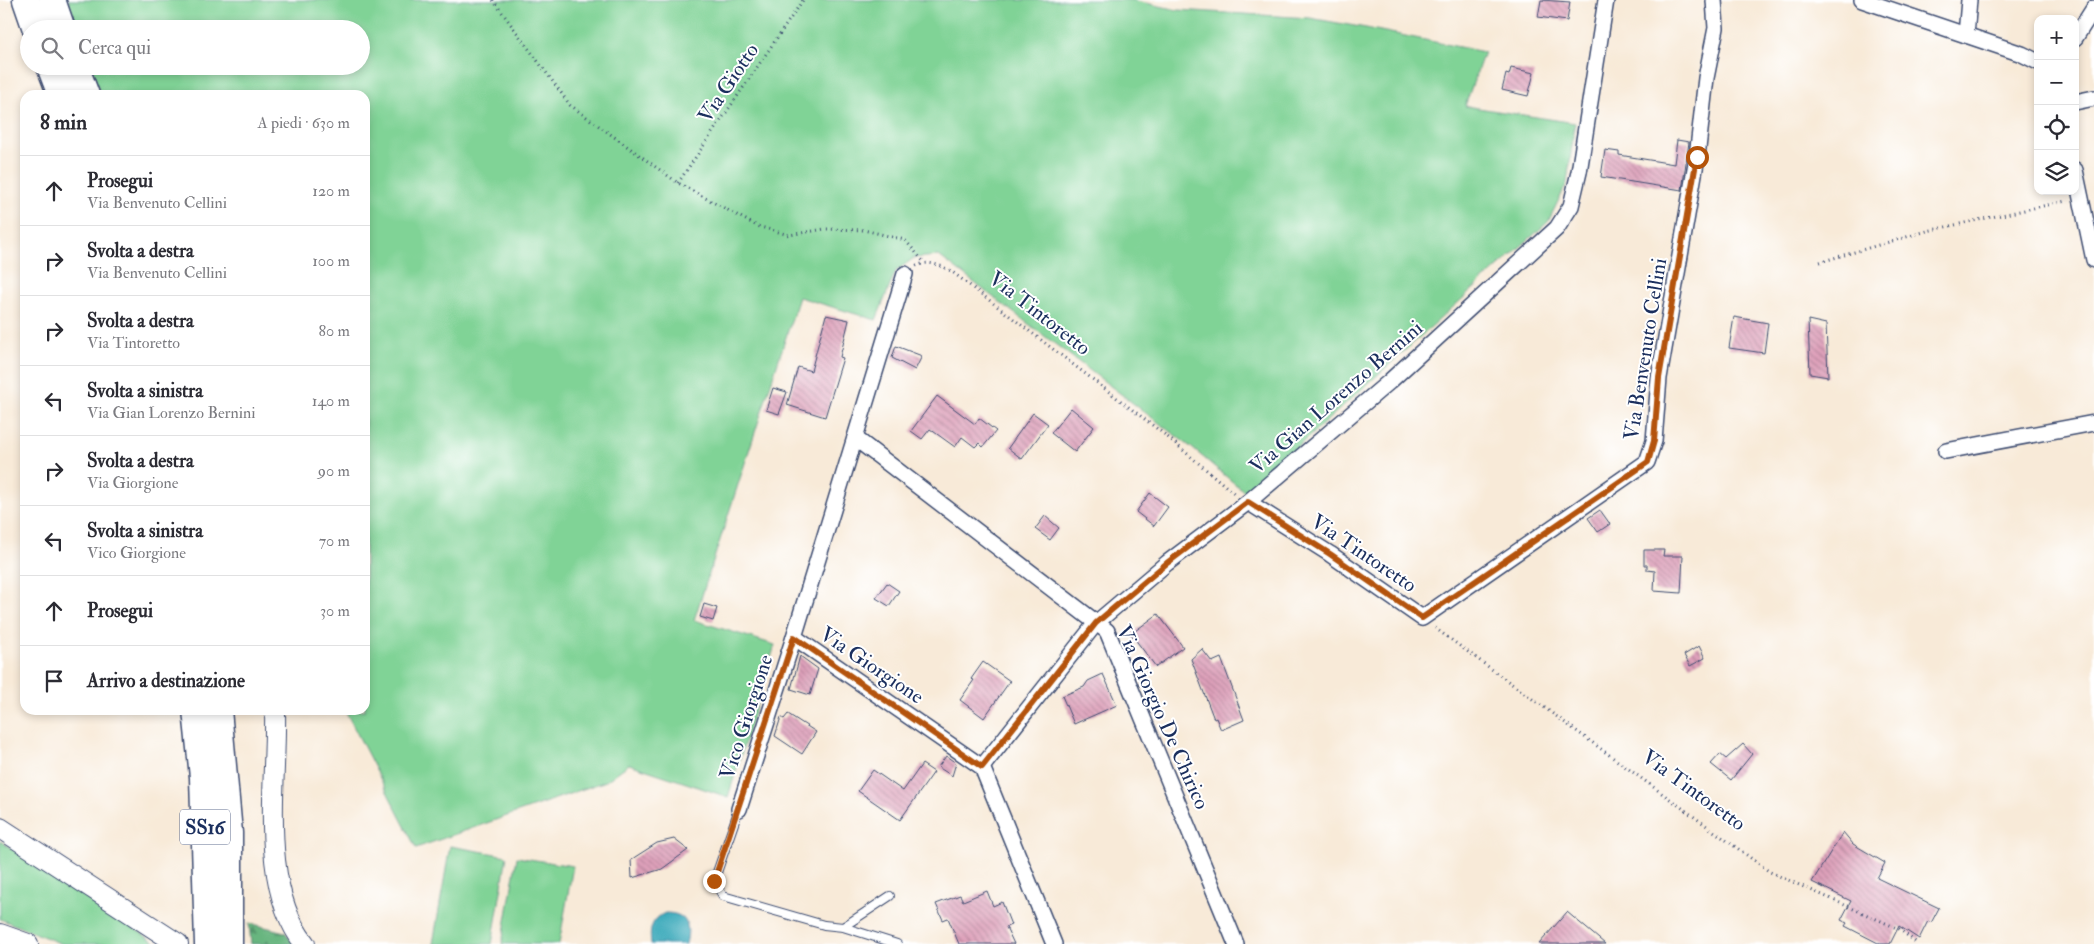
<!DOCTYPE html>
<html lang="it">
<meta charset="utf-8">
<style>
:root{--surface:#fff;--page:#f7f7f7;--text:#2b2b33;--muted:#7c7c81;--line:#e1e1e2}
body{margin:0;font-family:"IM FELL Double Pica",serif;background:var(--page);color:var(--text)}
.controls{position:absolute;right:15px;top:15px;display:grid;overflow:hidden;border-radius:10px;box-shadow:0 2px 8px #0003}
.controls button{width:45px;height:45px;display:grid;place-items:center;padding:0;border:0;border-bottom:1px solid var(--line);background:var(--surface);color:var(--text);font:25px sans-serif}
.stop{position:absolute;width:15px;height:15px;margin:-11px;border:4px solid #b45309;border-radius:50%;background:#fff}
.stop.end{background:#b45309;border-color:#fff;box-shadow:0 1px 5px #0008}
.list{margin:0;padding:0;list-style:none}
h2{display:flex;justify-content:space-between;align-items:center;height:65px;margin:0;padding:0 20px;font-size:21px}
h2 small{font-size:16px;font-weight:400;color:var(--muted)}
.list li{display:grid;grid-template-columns:32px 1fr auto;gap:15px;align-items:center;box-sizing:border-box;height:70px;padding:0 20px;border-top:1px solid var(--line)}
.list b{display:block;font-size:19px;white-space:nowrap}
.list p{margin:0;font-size:16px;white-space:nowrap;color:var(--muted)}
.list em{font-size:16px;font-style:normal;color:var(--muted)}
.icon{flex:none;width:28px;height:28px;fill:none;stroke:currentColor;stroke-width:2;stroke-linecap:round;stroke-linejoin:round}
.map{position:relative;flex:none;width:2094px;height:944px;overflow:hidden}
.search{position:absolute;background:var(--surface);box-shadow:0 2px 8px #0003;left:20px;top:20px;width:350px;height:55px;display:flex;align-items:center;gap:12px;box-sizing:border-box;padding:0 18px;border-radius:28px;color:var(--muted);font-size:19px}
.panel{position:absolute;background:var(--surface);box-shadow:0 2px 8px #0003;left:20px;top:90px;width:350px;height:625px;border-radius:15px}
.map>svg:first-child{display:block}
.green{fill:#80d396;stroke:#4e817a}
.forest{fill:url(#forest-firs);stroke:#42726e}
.water{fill:#3daabb;stroke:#2c6c8c}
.building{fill:url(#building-back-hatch)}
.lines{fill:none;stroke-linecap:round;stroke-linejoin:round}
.service-casing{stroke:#3c4b70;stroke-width:10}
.minor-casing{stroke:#3c4b70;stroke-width:18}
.tertiary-casing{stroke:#3c4b70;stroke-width:22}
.trunk-casing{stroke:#3c4b70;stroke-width:29}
.path{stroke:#3c4b70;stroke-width:3;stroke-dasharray:1 4;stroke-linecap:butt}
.service{stroke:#fff;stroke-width:8}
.minor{stroke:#fff;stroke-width:15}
.tertiary{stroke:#fff;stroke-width:20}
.trunk{stroke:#fff;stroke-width:26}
.route{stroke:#b45309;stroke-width:6}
.labels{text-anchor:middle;stroke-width:4;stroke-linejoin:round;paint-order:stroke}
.shield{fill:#fff;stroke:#5f6d8e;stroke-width:1}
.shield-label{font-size:20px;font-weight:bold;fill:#1b2f5e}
.street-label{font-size:21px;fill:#1b2f5e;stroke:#fff}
</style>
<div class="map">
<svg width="2094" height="944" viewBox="0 0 2094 944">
<defs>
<pattern id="forest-firs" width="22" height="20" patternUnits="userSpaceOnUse" patternTransform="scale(1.25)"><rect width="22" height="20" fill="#68b57f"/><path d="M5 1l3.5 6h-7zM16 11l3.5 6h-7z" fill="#55946b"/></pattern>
<pattern id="building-back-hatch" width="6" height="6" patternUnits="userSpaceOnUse" patternTransform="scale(1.25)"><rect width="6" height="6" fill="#dea0ba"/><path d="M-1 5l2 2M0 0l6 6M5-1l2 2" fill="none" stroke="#b3839a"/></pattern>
</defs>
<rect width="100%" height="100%" fill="#fff"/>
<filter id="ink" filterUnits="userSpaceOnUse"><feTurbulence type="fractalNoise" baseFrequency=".02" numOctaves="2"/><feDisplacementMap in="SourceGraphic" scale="10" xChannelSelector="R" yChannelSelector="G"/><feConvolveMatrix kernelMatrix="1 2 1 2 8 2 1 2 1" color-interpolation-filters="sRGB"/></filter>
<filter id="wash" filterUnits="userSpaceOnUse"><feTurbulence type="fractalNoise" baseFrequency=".0096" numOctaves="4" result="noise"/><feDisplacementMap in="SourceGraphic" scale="20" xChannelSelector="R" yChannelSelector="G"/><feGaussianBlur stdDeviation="1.12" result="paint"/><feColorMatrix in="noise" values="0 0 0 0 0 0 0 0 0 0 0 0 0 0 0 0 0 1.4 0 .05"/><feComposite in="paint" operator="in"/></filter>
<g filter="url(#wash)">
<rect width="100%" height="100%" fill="#f8ead8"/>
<!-- green -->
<g class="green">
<path d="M68 0H1132L1178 10 1310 18 1366 28 1484 52 1465 106 1575 123 1567 183 1548 222 1246 493 1192 448 939 256 914 258 896 271 876 320 799 297 694 620 775 645 728 797 629 764 606 781 416 848 345 710H365V95H100L91 66H361V29H78Z"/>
<path d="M0 841 158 944H62L0 919Z"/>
<path d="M450 846 507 856 492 944H433Z"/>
<path d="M517 857 573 866 559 944H502Z"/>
</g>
<!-- forest -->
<path class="forest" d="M249 923 285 932 294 944H251Z"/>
<!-- water -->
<path class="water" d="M665 913C686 913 691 924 686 944H651C649 930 651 919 665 913Z"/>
<g id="blocks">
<!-- building -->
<g class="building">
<path d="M1541 0 1570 2 1567 21 1538 17Z"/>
<path d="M1511 68 1534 73 1528 96 1502 90 1506 74 1509 75Z"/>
<path d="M1677 140 1689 142 1682 190 1601 177 1605 150 1619 152V155L1674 164Z"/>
<path d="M826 315 849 320 840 357 843 358 825 417 787 405 798 367 811 371Z"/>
<path d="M1734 317 1768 323 1764 353 1729 348Z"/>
<path d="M1808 320 1826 324 1828 377 1810 374Z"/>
<path d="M896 346 922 356 915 370 892 358Z"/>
<path d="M773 388 787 392 779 414 766 410Z"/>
<path d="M937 396 975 424 979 418 996 431 983 447 979 443 975 447 962 437 955 447 930 429 922 439 911 431Z"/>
<path d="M1071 408 1094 427 1075 452 1051 433Z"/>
<path d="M1033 413 1048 424 1022 459 1008 448Z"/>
<path d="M1150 493 1168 507 1154 526 1136 512Z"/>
<path d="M1600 510 1610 524 1598 532 1588 518Z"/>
<path d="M1045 516 1059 528 1050 540 1035 529Z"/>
<path d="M1644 550H1664L1663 556H1683L1681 593 1654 591 1655 571 1647 570V565H1644Z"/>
<path d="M887 583 899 591 889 606 876 598Z"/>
<path d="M704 604 717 608 713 621 700 617Z"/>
<path d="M1158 614 1183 647 1156 667 1131 634Z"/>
<path d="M1699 646 1705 658 1690 666 1684 655Z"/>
<path d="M1202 649 1212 662 1221 658 1244 720 1221 730 1216 718 1214 719 1191 659Z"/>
<path d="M800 656 818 669 810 695 791 689Z"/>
<path d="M983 662 1010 681 984 718 960 700 974 680 971 679Z"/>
<path d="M1103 674 1117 705 1074 724 1062 696 1084 687 1088 681Z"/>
<path d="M788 714 816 732 802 754 775 736 781 717 784 719Z"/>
<path d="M1743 744 1752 754 1731 780 1711 764 1720 754 1726 759Z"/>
<path d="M946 756 956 763 952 776 938 767Z"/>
<path d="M922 764 934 772 900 820 858 791 873 770 903 791Z"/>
<path d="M1843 832 1853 844 1885 863 1877 878 1939 908 1931 923 1928 921 1919 939 1899 926 1890 944H1880L1845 926 1847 923 1841 920 1851 901 1812 882Z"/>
<path d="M674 839 688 850 662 869 632 878 631 860 635 857 657 843Z"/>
<path d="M987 891 993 906 1002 902 1011 925 1006 927 1014 944H959L948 918 943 920 936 904 960 895 963 901Z"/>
<path d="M1567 912 1605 944H1539Z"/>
</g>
</g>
</g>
<g filter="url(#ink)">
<use href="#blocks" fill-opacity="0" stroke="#3c4b70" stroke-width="1"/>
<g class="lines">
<!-- service casing -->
<g class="service-casing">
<g id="service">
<path d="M739 809 714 881 723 896 824 925 843 927 890 896"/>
<path d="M843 927 897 944"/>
</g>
</g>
<!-- minor casing -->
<g class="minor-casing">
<g id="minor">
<path d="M1862 0 2022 54 2038 62"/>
<path d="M1966 35 1969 0"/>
<path d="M2075 38 2094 8"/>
<path d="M2075 102 2094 98"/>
<path d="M2075 170 2094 260"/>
<path d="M905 274 794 637 982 767 1054 944"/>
<path d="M855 438 1107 631 1236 944"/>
<path d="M1946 451 2094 423"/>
<path d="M1248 502 1330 554 1422 618 1647 462 1654 441 1659 378 1697 157 1706 78 1716 28 1714 0"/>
<path d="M982 767 1096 623 1167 563 1248 502 1389 382 1557 228 1571 206 1579 172 1606 0"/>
<path d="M739 809 794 637"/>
</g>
</g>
<!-- tertiary casing -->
<g class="tertiary-casing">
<g id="tertiary">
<path d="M275 710C277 781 258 886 305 944"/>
<path d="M0 828 178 944"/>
<path d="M0 934 28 944"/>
</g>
</g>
<!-- trunk casing -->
<g class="trunk-casing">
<g id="trunk">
<path d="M26 0 36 29"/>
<path d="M52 0 62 29"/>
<path d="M50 66 61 95"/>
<path d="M75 66 86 95"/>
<path d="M196 710 203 777 208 944"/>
<path d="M218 710 229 833V944"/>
</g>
</g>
<!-- path -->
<g class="path">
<path d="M493 0 570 105 678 183 757 226 789 235 825 229 864 230 905 240 924 262"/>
<path d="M678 183 803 0"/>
<path d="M1820 262 1927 231 2066 201"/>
<path d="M916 266C929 260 939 265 951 271L1164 434 1235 494"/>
<path d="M1435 628 1770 872 1899 929 1918 944"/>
</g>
<!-- service -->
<use href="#service" class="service"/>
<!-- minor -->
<use href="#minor" class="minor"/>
<!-- tertiary -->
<use href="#tertiary" class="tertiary"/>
<!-- trunk -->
<use href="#trunk" class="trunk"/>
</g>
</g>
<g class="lines" filter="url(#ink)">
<!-- route -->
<path class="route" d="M714 881 794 637 982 767 1096 623 1167 563 1248 502 1330 554 1422 618 1648 462 1654 441 1659 378 1697 157"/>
</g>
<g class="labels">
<!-- shield labels -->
<rect class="shield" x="180" y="809.5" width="50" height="35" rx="4"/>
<g class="shield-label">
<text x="205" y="834">SS16</text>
</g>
<!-- street labels -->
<g class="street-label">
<text transform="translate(728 83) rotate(-56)" y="7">Via Giotto</text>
<text transform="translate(1040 313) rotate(38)" y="7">Via Tintoretto</text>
<text transform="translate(1645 349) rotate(-81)" y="7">Via Benvenuto Cellini</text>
<text transform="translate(1336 397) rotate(-41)" y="7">Via Gian Lorenzo Bernini</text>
<text transform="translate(1364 553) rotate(34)" y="7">Via Tintoretto</text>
<text transform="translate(872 665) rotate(34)" y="7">Via Giorgione</text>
<text transform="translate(746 717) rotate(-72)" y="7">Vico Giorgione</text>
<text transform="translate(1163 717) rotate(66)" y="7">Via Giorgio De Chirico</text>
<text transform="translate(1694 790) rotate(36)" y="7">Via Tintoretto</text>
</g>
</g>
</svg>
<div class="controls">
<button>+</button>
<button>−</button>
<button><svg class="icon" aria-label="locate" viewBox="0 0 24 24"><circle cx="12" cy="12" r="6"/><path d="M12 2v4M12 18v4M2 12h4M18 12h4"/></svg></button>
<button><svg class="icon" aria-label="layers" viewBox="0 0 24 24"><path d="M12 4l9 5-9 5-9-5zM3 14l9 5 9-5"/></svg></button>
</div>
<div class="stop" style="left:1697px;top:157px"></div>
<div class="stop end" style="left:714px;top:881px"></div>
<div class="search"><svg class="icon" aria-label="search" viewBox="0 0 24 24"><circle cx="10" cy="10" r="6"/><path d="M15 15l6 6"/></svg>Cerca qui</div>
<section class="panel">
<h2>8 min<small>A piedi · 630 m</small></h2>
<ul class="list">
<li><svg class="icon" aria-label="ahead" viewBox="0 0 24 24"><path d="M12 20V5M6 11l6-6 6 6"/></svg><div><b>Prosegui</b><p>Via Benvenuto Cellini</p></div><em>120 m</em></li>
<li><svg class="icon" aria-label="right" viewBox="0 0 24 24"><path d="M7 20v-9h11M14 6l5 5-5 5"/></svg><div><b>Svolta a destra</b><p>Via Benvenuto Cellini</p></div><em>100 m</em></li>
<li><svg class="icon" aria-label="right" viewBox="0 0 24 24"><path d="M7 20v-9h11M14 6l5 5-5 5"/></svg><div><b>Svolta a destra</b><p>Via Tintoretto</p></div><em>80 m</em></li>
<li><svg class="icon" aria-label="left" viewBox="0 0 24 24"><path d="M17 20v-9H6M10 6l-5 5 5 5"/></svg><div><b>Svolta a sinistra</b><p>Via Gian Lorenzo Bernini</p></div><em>140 m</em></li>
<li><svg class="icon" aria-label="right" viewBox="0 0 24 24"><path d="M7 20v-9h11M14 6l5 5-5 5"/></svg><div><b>Svolta a destra</b><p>Via Giorgione</p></div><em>90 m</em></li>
<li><svg class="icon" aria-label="left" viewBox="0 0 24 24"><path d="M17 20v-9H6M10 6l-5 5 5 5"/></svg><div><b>Svolta a sinistra</b><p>Vico Giorgione</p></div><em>70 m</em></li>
<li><svg class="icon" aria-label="ahead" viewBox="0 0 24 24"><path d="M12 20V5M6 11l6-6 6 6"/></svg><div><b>Prosegui</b></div><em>30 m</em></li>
<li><svg class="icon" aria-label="arrive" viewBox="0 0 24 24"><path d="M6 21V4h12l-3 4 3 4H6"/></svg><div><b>Arrivo a destinazione</b></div></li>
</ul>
</section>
</div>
